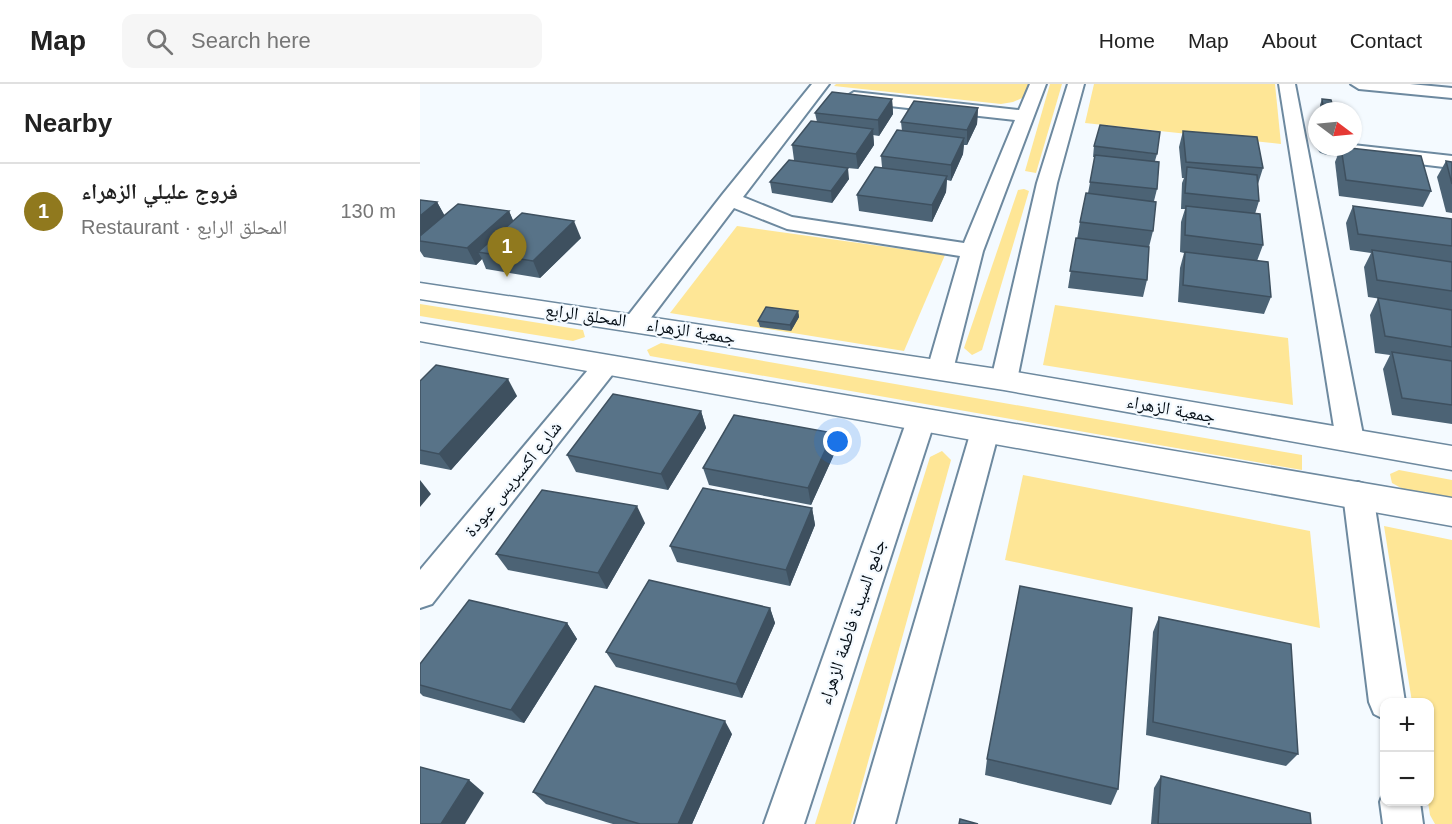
<!DOCTYPE html>
<meta charset="utf-8">
<style>
:root{--surface:#fff;--page:#f6f6f6;--text:#222;--muted:#767676;--line:#e0e0e0;--accent:#90791e}
body{margin:0;font-family:Arial,"Noto Naskh Arabic",sans-serif;background:var(--page);color:var(--text)}
.controls{position:absolute;right:18px;bottom:18px;display:grid;overflow:hidden;border-radius:12px;box-shadow:0 2px 4px #0004}
.controls button{width:54px;height:54px;display:grid;place-items:center;padding:0;border:0;border-bottom:2px solid var(--line);background:var(--surface);color:var(--text);font:30px sans-serif}
.compass{position:absolute;left:888px;top:18px;width:54px;height:54px;border-radius:50%;background:var(--surface);box-shadow:0 2px 4px #0004;rotate:106deg}
.you{position:absolute;left:418px;top:358px;width:21px;height:21px;margin:-15px;border:4px solid #fff;border-radius:50%;background:#1a73e8;box-shadow:0 0 0 9px #1a73e833}
.badge{display:grid;place-items:center;width:39px;height:39px;border-radius:50%;background:var(--accent);color:#fff;font-size:20px;font-weight:700}
.pin{position:absolute;translate:-50% -50px;filter:drop-shadow(0 2px 3px #0008)}
.pin::after{content:'';position:absolute;top:32px;width:21px;height:18px;background:inherit;clip-path:polygon(0 0,100% 0,50% 100%)}
.list{margin:0;padding:0;list-style:none}
h2{display:flex;justify-content:space-between;align-items:center;height:78px;margin:0;padding:0 24px;font-size:26px}
h2 small{font-size:20px;font-weight:400;color:var(--muted)}
.list li{display:grid;grid-template-columns:39px 1fr auto;gap:18px;align-items:center;box-sizing:border-box;height:96px;padding:0 24px;border-top:2px solid var(--line)}
.list b{display:block;font-size:22px;white-space:nowrap}
.list p{margin:0;font-size:20px;white-space:nowrap;color:var(--muted)}
.list em{font-size:20px;font-style:normal;color:var(--muted)}
.icon{flex:none;width:33px;height:33px;fill:none;stroke:currentColor;stroke-width:2;stroke-linecap:round;stroke-linejoin:round}
.map{position:relative;flex:none;width:1032px;height:740px;overflow:hidden}
header{display:flex;align-items:center;gap:36px;box-sizing:border-box;height:84px;padding:0 30px;background:var(--surface);border-bottom:2px solid var(--line)}
header strong{font-size:28px}
nav{display:flex;gap:33px;margin-inline-start:auto;font-size:21px}
.search{width:420px;height:54px;background:var(--page);display:flex;align-items:center;gap:15px;box-sizing:border-box;padding:0 21px;border-radius:12px;color:var(--muted);font-size:22px}
main{display:flex}
aside{flex:1;background:var(--surface)}
.map>svg:first-child{display:block}
.green{fill:#fee696}
.lines{fill:none;stroke-linecap:round;stroke-linejoin:round}
.minor-casing{stroke:#6d899f;stroke-width:4}
.tertiary-casing{stroke:#6d899f;stroke-width:3}
.minor{fill:#fff;fill-rule:evenodd}
.tertiary{fill:#fff;fill-rule:evenodd}
.wall{fill:#4c6375}
.shaded-wall{fill:#3e505f}
.building{fill:#587388;stroke:#3e505f;stroke-width:1.5}
.labels{text-anchor:middle;stroke-width:4.5;stroke-linejoin:round;paint-order:stroke}
.street-label{font-size:18px;fill:#050e16;stroke:#f4faff}
</style>
<header>
<strong>Map</strong>
<div class="search"><svg class="icon" aria-label="search" viewBox="0 0 24 24"><circle cx="10" cy="10" r="6"/><path d="M15 15l6 6"/></svg>Search here</div>
<nav><a>Home</a><a>Map</a><a>About</a><a>Contact</a></nav>
</header>
<main>
<aside>
<h2>Nearby<small></small></h2>
<ul class="list">
<li><span class="badge">1</span><div><b>فروج عليلي الزهراء</b><p>Restaurant · المحلق الرابع</p></div><em>130 m</em></li>
</ul>
</aside>
<div class="map">
<svg width="1032" height="740" viewBox="0 0 1032 740">
<rect width="100%" height="100%" fill="#f4faff"/>
<!-- green -->
<g class="green">
<path d="M416 0H612L609 11 593 18 581 20 414 2Z"/>
<path d="M630 0H642L616 89 605 87Z"/>
<path d="M674 0H855L861 60 665 39Z"/>
<path d="M604 105 609 107 562 266 552 271 544 264 598 106Z"/>
<path d="M317 142 525 171 484 267 250 229Z"/>
<path d="M0 220 163 246 165 253 153 257 0 232Z"/>
<path d="M635 221 868 254 873 321 623 281Z"/>
<path d="M241 259 882 371V386L230 272 227 266Z"/>
<path d="M522 367 531 376 431 740H395L510 373Z"/>
<path d="M979 386 1032 396V414L983 405 972 399 970 390Z"/>
<path d="M603 391 890 447 900 544 585 476Z"/>
<path d="M964 442 1032 456V740H1015L1010 731 1008 718 1010 618H992Z"/>
</g>
<g class="lines">
<!-- minor casing -->
<g class="minor-casing">
<g id="minor">
<path d="M392 0H409L323 113 372 133 544 159 595 36 434 18 426 13 434 8 599 26 610 0H626L563 167 533 286 529 292 520 295 511 292 507 286 540 172 367 145 314 124 224 243 215 246 206 243 203 238 302 111Z"/>
<path d="M648 0H664L637 99 597 296 593 302 584 305 575 302 571 296 617 99Z"/>
<path d="M859 0H875L944 356 940 363 930 366 920 363 916 356Z"/>
<path d="M931 0H990L1032 4V14L939 5Z"/>
<path d="M933 61 1032 72V84L907 69 901 67 898 63H933Z"/>
<path d="M187 272 196 274 200 280 196 286 12 520 0 524V486L178 274Z"/>
<path d="M501 326 511 329 515 336 384 740H344L487 336 491 329Z"/>
<path d="M565 337 575 340 579 347 475 740H435L551 347 555 340Z"/>
<path d="M938 398 949 402 953 410 985 618H964V635L954 630 949 618 923 410 927 402Z"/>
<path d="M964 707V718H1000L1003 740H963L960 718Z"/>
</g>
</g>
<!-- tertiary casing -->
<g class="tertiary-casing">
<g id="tertiary">
<path d="M0 199 584 286 1032 362V386L584 306 0 215Z"/>
<path d="M0 239 1032 414V442L0 257Z"/>
</g>
</g>
<!-- minor -->
<use href="#minor" class="minor"/>
<!-- tertiary -->
<use href="#tertiary" class="tertiary"/>
</g>
<!-- wall -->
<g class="wall">
<path d="M472 15 473 30 459 52 453 51 454 61 438 85 417 83 429 95 412 119 352 109 350 98 374 76 372 61 397 38 395 29Z"/>
<path d="M902 15 913 23 911 27H901L900 21Z"/>
<path d="M558 24 557 40 547 61H544L543 70 531 97 527 96 526 108 512 138 439 127 437 111 462 83 461 72 482 47 481 38Z"/>
<path d="M763 47 843 84 838 100 839 117 835 130 843 161 837 177 851 213 844 230 758 218 760 184 764 169 760 168 761 138 765 125H761L762 99 764 94H762L759 63Z"/>
<path d="M674 62 737 70 735 77 737 105 734 117 733 147 729 163 727 196 723 213 648 204 656 154 657 155 660 138 668 109 675 73H673Z"/>
<path d="M921 63 1011 107 1003 123 919 112 915 78Z"/>
<path d="M1026 77 1032 78V129L1026 128 1017 93Z"/>
<path d="M0 116 17 118 24 131 89 127 93 137 161 154 120 194 66 185 62 175 56 181 4 173 0 167Z"/>
<path d="M933 122 1032 135V340L972 331 963 285 970 271 955 269 950 231 958 214 989 219 948 213 944 183 951 169 930 166 926 139Z"/>
<path d="M378 227 379 233 371 247 340 243 338 237Z"/>
<path d="M0 297 97 312 31 386 0 380Z"/>
<path d="M281 327 286 344 248 406 156 388 147 371Z"/>
<path d="M413 349 416 366 391 421 289 401 283 384Z"/>
<path d="M392 424 395 441 370 502 257 478 250 462Z"/>
<path d="M225 439 187 505 88 486 76 470Z"/>
<path d="M350 524 355 539 322 614 196 583 186 568Z"/>
<path d="M739 533 878 670 866 682 726 651 733 548Z"/>
<path d="M147 539 157 555 104 639 3 612 0 609V580Z"/>
<path d="M312 650 272 740H193L126 720 113 708Z"/>
<path d="M567 675 698 705 691 721 565 691Z"/>
<path d="M741 692 891 740H731L734 704Z"/>
</g>
<!-- shaded-wall -->
<g class="shaded-wall">
<path d="M472 15 473 30 459 52 458 36Z"/>
<path d="M558 24 557 40 547 61V46Z"/>
<path d="M453 45 454 61 438 85 436 70Z"/>
<path d="M544 54 543 70 531 97V81Z"/>
<path d="M428 84 429 95 412 119 411 107Z"/>
<path d="M527 92 526 108 512 138V121Z"/>
<path d="M17 118 26 134 0 156V132Z"/>
<path d="M89 127 96 143 58 168 62 175 56 181 47 164Z"/>
<path d="M154 137 161 154 120 194 113 177Z"/>
<path d="M378 227 379 233 371 247 370 241Z"/>
<path d="M88 295 97 312 31 386 19 370Z"/>
<path d="M281 327 286 344 248 406 241 390Z"/>
<path d="M413 349 416 366 391 421 388 404Z"/>
<path d="M0 396 11 410 0 423Z"/>
<path d="M217 422 225 439 187 505 178 489Z"/>
<path d="M392 424 395 441 370 502 366 486Z"/>
<path d="M350 524 355 539 322 614 316 600Z"/>
<path d="M147 539 157 555 104 639 91 626Z"/>
<path d="M305 637 312 650 272 740H258Z"/>
<path d="M49 696 64 709 45 740H21Z"/>
</g>
<!-- building -->
<g class="building">
<path d="M412 8 472 15 458 36 395 29Z"/>
<path d="M902 15 911 16 913 23 903 22Z"/>
<path d="M494 17 558 24 547 46 481 38Z"/>
<path d="M391 37 453 45 436 70 372 61Z"/>
<path d="M680 41 740 48 737 70 674 62Z"/>
<path d="M477 46 544 54 531 81 461 72Z"/>
<path d="M763 47 837 53 843 84 766 78Z"/>
<path d="M921 63 1001 72 1011 107 926 96Z"/>
<path d="M675 71 739 78 737 105 670 98Z"/>
<path d="M369 76 428 84 411 107 350 98Z"/>
<path d="M1026 77 1032 78V100Z"/>
<path d="M455 83 527 92 512 121 437 111Z"/>
<path d="M767 83 837 91 839 117 765 109Z"/>
<path d="M666 109 736 118 733 147 660 138Z"/>
<path d="M0 116 17 118 0 132Z"/>
<path d="M38 120 89 127 47 164 0 157V152Z"/>
<path d="M766 122 840 130 843 161 765 151Z"/>
<path d="M933 122 1032 135V162L938 150Z"/>
<path d="M102 129 154 137 113 177 58 168Z"/>
<path d="M656 154 729 163 727 196 650 187Z"/>
<path d="M952 166 1032 178V207L957 196Z"/>
<path d="M765 168 848 178 851 213 763 201Z"/>
<path d="M958 214 1032 226V263L965 252Z"/>
<path d="M346 223 378 227 370 241 338 237Z"/>
<path d="M972 268 1032 277V321L982 314Z"/>
<path d="M16 281 88 295 19 370 0 366V297Z"/>
<path d="M193 310 281 327 241 390 147 371Z"/>
<path d="M314 331 413 349 388 404 283 384Z"/>
<path d="M283 404 392 424 366 486 250 462Z"/>
<path d="M122 406 217 422 178 489 76 470Z"/>
<path d="M229 496 350 524 316 600 186 568Z"/>
<path d="M600 502 712 524 698 705 567 675Z"/>
<path d="M49 516 147 539 91 626 0 601V580Z"/>
<path d="M739 533 871 560 878 670 733 638Z"/>
<path d="M175 602 305 637 258 740H220L113 708Z"/>
<path d="M0 683 49 696 21 740H0Z"/>
<path d="M741 692 890 729 891 740H738Z"/>
<path d="M540 735 558 740H539Z"/>
</g>
<g class="labels">
<!-- street labels -->
<g class="street-label">
<text transform="translate(166 231) rotate(8)" y="6">المحلق الرابع</text>
<text transform="translate(271 247) rotate(9)" y="6">جمعية الزهراء</text>
<text transform="translate(751 325) rotate(10)" y="6">جمعية الزهراء</text>
<text transform="translate(93 395) rotate(-51)" y="6">شارع اكسبريس عبودة</text>
<text transform="translate(432 538) rotate(-71)" y="6">جامع السيدة فاطمة الزهراء</text>
</g>
</g>
</svg>
<div class="controls">
<button>+</button>
<button>−</button>
</div>
<svg class="compass" viewBox="-18 -18 36 36"><path d="M0-13l5 13h-10z" fill="#e53935"/><path d="M0 13l5-13h-10z" fill="#767676"/></svg>
<div class="you"></div>
<div class="pin badge" style="left:87px;top:193px">1</div>
</div>
</main>
